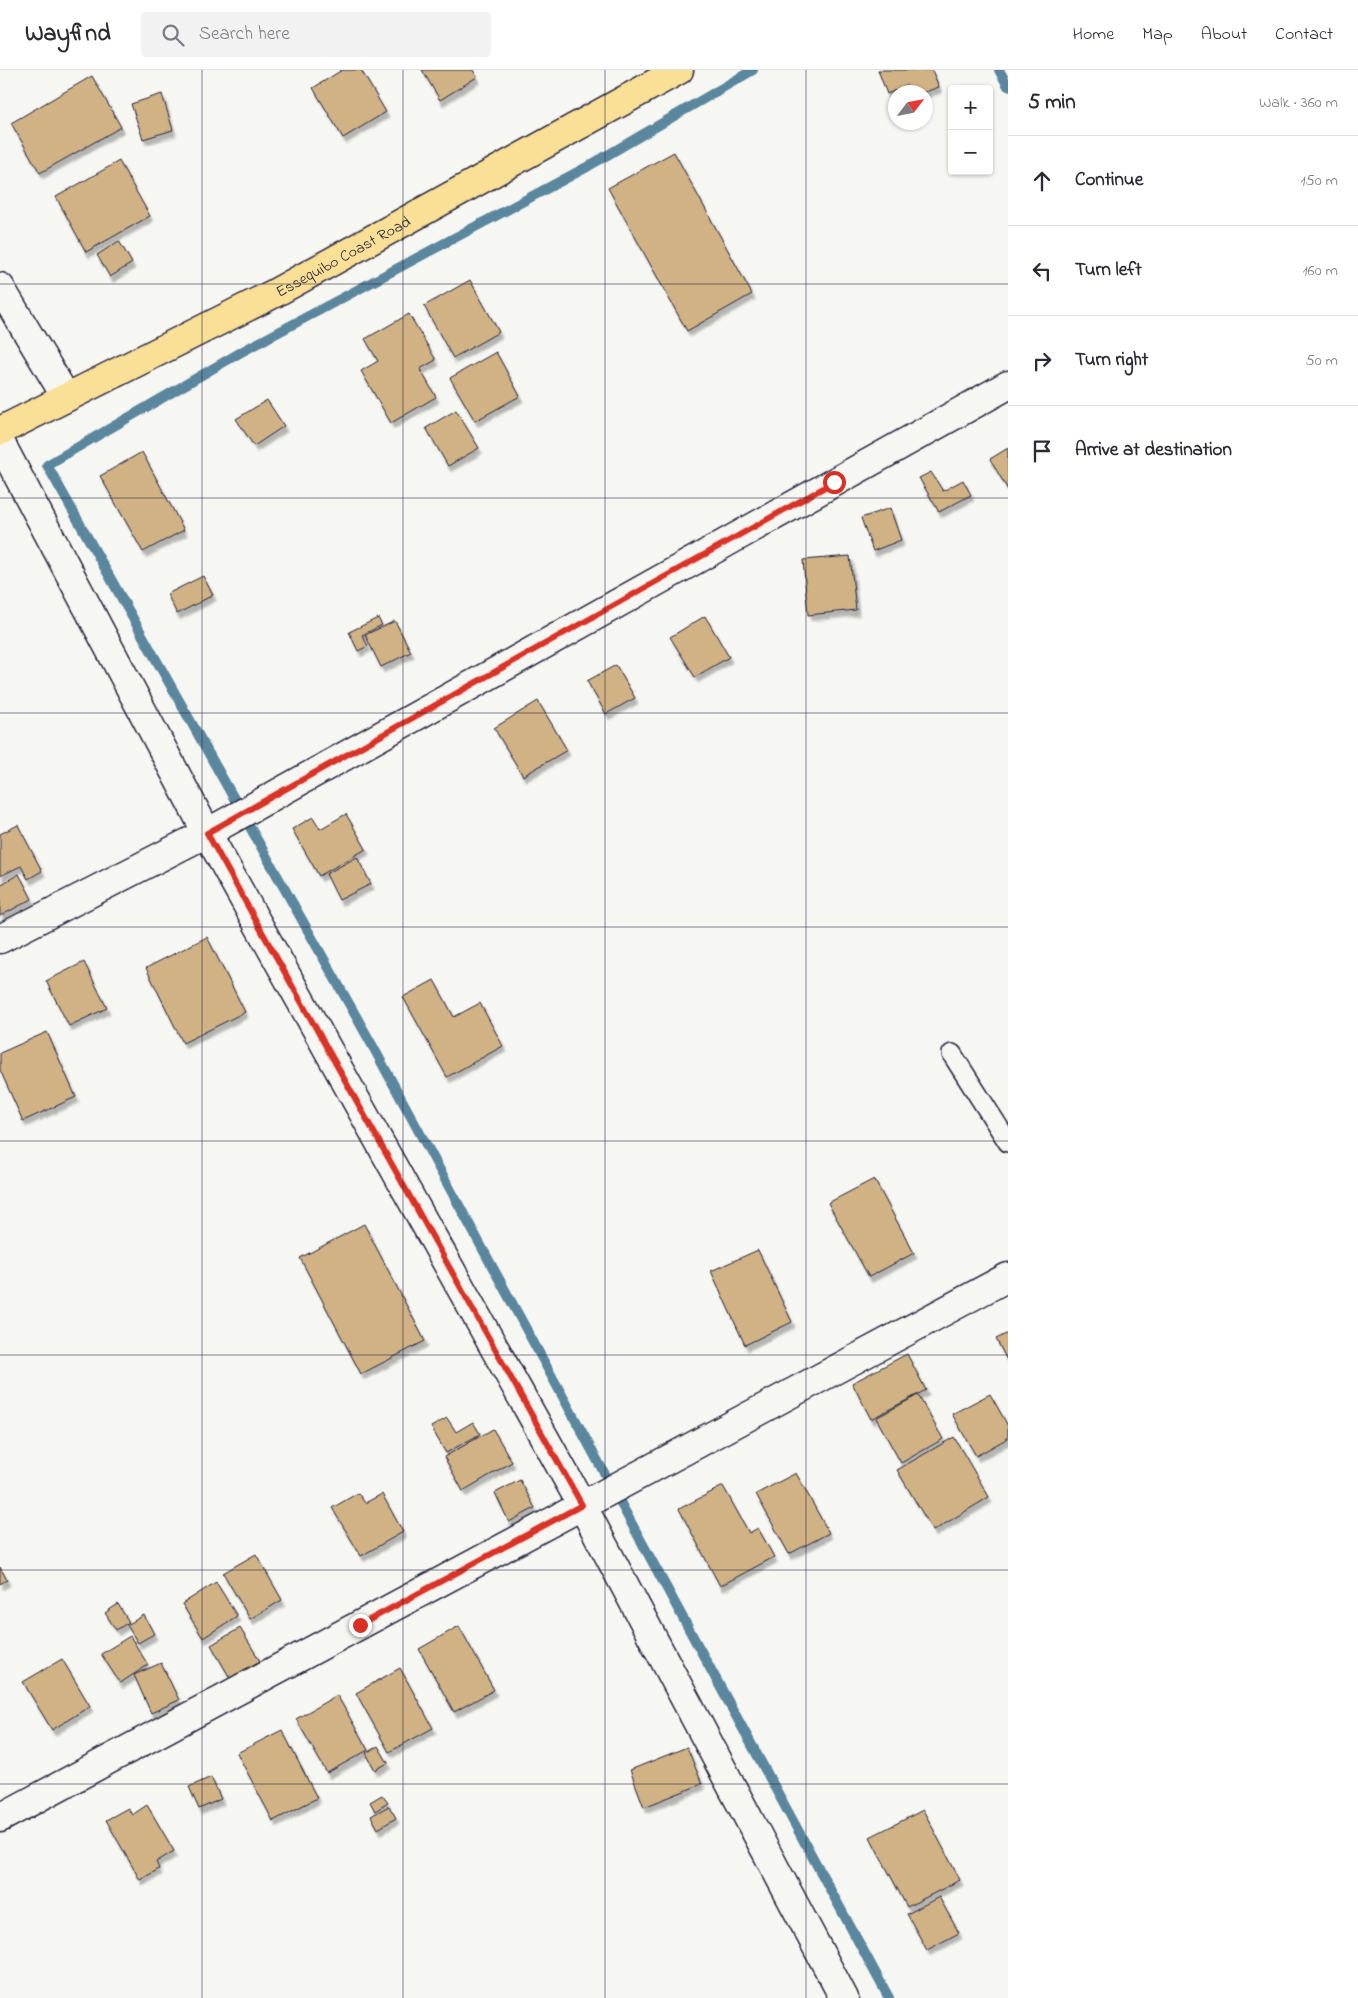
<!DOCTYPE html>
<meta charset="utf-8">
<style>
:root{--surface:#fff;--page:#f2f2f3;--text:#2b2b33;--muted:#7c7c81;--line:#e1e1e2}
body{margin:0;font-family:"Indie Flower",sans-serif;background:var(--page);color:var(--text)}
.controls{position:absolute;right:15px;top:15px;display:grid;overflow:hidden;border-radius:5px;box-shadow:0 1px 4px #0004}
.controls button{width:45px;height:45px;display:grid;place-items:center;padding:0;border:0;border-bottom:1px solid var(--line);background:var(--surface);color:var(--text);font:25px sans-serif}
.compass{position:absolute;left:888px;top:15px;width:45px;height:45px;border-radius:50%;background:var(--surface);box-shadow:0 1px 4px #0004;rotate:58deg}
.stop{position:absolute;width:15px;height:15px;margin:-11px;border:4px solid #d93025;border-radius:50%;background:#fff}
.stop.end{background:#d93025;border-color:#fff;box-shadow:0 1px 5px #0008}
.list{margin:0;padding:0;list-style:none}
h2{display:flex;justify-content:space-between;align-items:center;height:65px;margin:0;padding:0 20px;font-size:21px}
h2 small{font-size:16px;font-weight:400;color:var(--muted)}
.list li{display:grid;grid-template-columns:32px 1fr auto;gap:15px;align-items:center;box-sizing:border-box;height:90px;padding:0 20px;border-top:1px solid var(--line)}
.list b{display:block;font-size:19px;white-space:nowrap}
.list em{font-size:16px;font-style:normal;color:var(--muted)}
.icon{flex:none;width:28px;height:28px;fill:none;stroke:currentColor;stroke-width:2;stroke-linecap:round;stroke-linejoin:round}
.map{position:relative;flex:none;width:1008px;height:1928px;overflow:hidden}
header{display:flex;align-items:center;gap:30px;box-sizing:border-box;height:70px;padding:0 25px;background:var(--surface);border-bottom:1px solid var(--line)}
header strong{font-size:24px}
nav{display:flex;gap:28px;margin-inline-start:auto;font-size:18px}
.search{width:350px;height:45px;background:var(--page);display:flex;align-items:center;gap:12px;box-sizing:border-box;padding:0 18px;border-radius:5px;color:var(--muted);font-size:19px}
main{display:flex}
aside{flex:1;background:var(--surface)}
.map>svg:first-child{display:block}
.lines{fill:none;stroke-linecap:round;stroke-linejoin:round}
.stream{stroke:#5a869e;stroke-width:10}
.building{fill:#d1b284;stroke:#22223b;filter:url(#shadow)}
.service-casing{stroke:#22223b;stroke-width:22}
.minor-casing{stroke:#22223b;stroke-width:31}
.primary-casing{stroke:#22223b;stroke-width:31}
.service{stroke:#f6f6f2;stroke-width:19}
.minor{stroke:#f6f6f2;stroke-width:28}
.primary{stroke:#fadf96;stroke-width:28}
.route{stroke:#d93025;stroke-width:6}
.grid{fill:none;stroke:#22223b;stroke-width:1;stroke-opacity:0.55}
.labels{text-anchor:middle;stroke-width:4;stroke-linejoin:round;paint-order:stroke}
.street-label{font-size:16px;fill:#22223b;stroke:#f6f6f2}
</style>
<header>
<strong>Wayfind</strong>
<div class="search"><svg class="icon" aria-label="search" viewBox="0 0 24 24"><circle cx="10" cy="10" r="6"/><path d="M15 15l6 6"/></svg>Search here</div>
<nav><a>Home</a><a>Map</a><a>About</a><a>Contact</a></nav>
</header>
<main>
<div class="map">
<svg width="1008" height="1928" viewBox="0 0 1008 1928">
<defs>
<filter id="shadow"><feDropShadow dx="3" dy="5.5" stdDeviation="1" flood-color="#0004"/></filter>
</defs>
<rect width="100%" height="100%" fill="#f6f6f2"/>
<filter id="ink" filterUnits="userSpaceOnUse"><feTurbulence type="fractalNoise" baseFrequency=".02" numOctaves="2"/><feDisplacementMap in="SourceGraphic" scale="10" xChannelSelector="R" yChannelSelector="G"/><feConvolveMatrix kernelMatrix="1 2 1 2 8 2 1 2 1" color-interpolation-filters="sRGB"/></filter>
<g filter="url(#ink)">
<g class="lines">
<!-- stream -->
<g class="stream">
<path d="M753 0 587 97 243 281 47 395 371 973 889 1928"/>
<path d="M999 0 1008 16"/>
</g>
</g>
<!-- building -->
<g class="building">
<path d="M342 0H361L386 42 343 68 313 18Z"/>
<path d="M422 0H473L477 7 440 30Z"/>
<path d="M878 0H932L939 17 925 22H910L907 15 887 24Z"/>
<path d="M92 6 121 57 40 103 11 53Z"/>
<path d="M162 24 173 60 143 69 131 34Z"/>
<path d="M674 82 752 224 687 261 608 118Z"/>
<path d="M119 91 150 146 86 182 56 127Z"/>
<path d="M119 171 132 193 110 207 97 185Z"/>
<path d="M470 210 499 262 453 288 424 236Z"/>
<path d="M409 244 436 290 420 299 436 327 391 353 361 301 378 291 365 269Z"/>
<path d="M496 282 520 326 475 351 450 308Z"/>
<path d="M267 330 284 356 254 376 236 349Z"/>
<path d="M456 340 479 378 448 396 426 358Z"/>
<path d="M1008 378V420L990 389Z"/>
<path d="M142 382 184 460 143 482 100 406Z"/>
<path d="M931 402 943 421 963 410 971 425 939 442 919 408Z"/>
<path d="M890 438 901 470 873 481 861 448Z"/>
<path d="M850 486 856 540 808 545 803 490Z"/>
<path d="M203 506 213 525 177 544 167 524Z"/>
<path d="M705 546 729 587 695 607 670 567Z"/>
<path d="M378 548 382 555 362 565 368 576 358 581 349 562Z"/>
<path d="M395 551 411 582 381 597 365 565Z"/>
<path d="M616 595 635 628 606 644 587 611Z"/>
<path d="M538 631 567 680 523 706 494 658Z"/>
<path d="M346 744 366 779 319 806 292 759 313 747 320 759Z"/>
<path d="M18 755 42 801 28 809 21 796 0 806V764Z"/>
<path d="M357 787 371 814 339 830 326 804Z"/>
<path d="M19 804 32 829 0 846V815Z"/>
<path d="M207 867 245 942 183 973 146 898Z"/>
<path d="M84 892 107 938 69 956 46 911Z"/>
<path d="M434 910 454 947 480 933 503 976 447 1007 403 927Z"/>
<path d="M47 962 76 1027 23 1051 0 1000V983Z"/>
<path d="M874 1109 914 1183 869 1207 828 1133Z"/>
<path d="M364 1154 425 1271 361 1304 300 1188Z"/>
<path d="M758 1180 792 1252 745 1275 711 1201Z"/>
<path d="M1008 1263V1292L996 1269Z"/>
<path d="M907 1284 926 1320 871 1349 852 1313Z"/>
<path d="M990 1324 1008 1356V1368L976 1386 952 1344Z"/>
<path d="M918 1325 943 1369 901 1393 876 1348Z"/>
<path d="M447 1348 456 1362 473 1352 480 1364 446 1383 431 1357Z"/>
<path d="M493 1359 512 1392 463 1421 444 1387Z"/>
<path d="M954 1367 989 1427 933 1461 897 1400Z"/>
<path d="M796 1403 829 1463 789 1484 756 1424Z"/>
<path d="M520 1410 535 1438 509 1452 495 1423Z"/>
<path d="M723 1416 749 1463 758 1458 774 1487 720 1516 679 1439Z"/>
<path d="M358 1423 365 1433 382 1424 403 1462 361 1486 332 1438Z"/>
<path d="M256 1484 282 1530 250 1549 223 1503Z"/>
<path d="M0 1497 7 1510 0 1514Z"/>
<path d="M216 1512 237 1546 203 1568 182 1534Z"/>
<path d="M118 1534 129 1552 116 1560 105 1543Z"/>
<path d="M144 1545 154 1564 138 1573 127 1555Z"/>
<path d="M459 1556 494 1620 454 1642 419 1579Z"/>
<path d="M240 1558 260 1591 230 1608 211 1575Z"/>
<path d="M130 1566 148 1595 120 1613 101 1584Z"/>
<path d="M62 1589 90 1636 52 1660 23 1612Z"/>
<path d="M161 1593 179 1630 151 1643 134 1605Z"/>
<path d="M400 1598 433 1658 389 1682 356 1623Z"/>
<path d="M337 1625 368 1680 327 1703 296 1649Z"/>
<path d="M282 1660 317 1728 273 1751 237 1683Z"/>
<path d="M378 1676 388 1693 375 1700 366 1683Z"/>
<path d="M687 1677 702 1714 644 1737 630 1700Z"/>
<path d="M211 1707 221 1729 199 1739 189 1717Z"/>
<path d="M382 1725 388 1733 375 1741 370 1732Z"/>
<path d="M147 1735 174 1781 156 1792 159 1799 140 1810 106 1750 128 1738 132 1745Z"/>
<path d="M389 1736 396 1748 378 1759 371 1746Z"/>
<path d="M923 1740 960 1810 907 1837 870 1767Z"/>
<path d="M939 1827 959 1863 927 1880 907 1844Z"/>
</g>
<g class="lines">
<!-- service casing -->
<g class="service-casing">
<path id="service" d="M952 984 1008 1072"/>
</g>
<!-- minor casing -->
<g class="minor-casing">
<g id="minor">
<path d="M0 217 66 327"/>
<path d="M0 372 207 763 582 1435 844 1928"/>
<path d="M0 869 207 763 1008 315"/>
<path d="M0 1748 1008 1207"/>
</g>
</g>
<!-- primary casing -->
<g class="primary-casing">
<g id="primary">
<path id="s1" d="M0 361 275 223 679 0"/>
</g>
</g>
<!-- service -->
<use href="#service" class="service"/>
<!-- minor -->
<use href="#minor" class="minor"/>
<!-- primary -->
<use href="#primary" class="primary"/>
</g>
</g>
<g class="lines" filter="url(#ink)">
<!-- route -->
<path class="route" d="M360 1555 582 1435 207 763 834 412"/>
</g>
<!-- grid -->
<path class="grid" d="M202 0V1928M403 0V1928M605 0V1928M806 0V1928M0 214H1008M0 428H1008M0 643H1008M0 857H1008M0 1071H1008M0 1285H1008M0 1500H1008M0 1714H1008"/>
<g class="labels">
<!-- street labels -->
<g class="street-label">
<text dy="6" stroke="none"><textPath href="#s1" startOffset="385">Essequibo Coast Road</textPath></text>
</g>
</g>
</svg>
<div class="controls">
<button>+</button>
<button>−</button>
</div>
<svg class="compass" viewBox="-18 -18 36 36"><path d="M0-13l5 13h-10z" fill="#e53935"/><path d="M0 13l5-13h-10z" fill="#7c7c81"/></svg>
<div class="stop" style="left:834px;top:412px"></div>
<div class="stop end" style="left:360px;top:1555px"></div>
</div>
<aside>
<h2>5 min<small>Walk · 360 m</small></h2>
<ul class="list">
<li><svg class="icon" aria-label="ahead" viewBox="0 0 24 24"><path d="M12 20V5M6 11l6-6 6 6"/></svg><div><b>Continue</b></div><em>150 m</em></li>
<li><svg class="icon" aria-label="left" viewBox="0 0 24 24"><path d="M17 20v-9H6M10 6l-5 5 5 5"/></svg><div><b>Turn left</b></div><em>160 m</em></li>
<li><svg class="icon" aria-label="right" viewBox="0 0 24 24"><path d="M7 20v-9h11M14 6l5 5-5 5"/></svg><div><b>Turn right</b></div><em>50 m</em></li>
<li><svg class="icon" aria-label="arrive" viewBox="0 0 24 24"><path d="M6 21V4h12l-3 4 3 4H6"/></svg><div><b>Arrive at destination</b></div></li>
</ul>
</aside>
</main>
